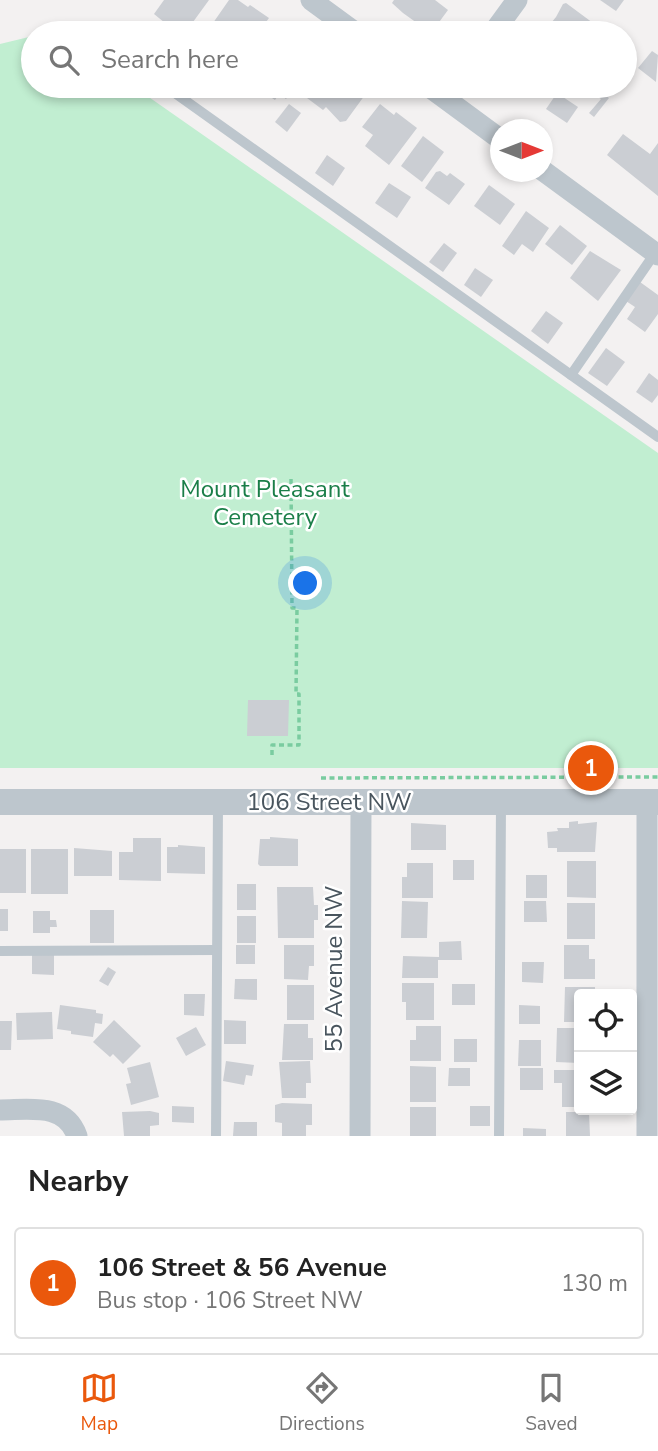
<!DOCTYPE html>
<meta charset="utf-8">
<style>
:root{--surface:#fff;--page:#f6f6f6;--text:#222;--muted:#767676;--line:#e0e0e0;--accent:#ea580c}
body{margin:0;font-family:"Nunito Sans",sans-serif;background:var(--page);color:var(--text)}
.controls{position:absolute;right:21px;bottom:21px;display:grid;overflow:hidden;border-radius:7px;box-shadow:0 4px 10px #0003}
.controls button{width:63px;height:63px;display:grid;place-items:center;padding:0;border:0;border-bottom:2px solid var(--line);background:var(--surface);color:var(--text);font:35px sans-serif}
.compass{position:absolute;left:490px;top:119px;width:63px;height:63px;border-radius:50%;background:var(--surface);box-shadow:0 4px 10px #0003;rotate:90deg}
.you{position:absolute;left:306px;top:584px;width:24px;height:24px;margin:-18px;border:5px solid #fff;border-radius:50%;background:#1a73e8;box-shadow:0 0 0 10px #1a73e833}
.badge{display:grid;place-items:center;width:46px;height:46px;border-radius:50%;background:var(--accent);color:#fff;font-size:23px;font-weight:700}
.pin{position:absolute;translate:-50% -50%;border:4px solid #fff;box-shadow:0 2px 7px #0006}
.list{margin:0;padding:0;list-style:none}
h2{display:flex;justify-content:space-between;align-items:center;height:91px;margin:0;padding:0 28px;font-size:30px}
h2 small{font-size:23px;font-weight:400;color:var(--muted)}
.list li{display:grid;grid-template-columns:46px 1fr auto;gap:21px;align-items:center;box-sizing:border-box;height:112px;margin:0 14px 14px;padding:0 14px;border:2px solid var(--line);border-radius:7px}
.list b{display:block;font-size:26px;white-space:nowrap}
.list p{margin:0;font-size:23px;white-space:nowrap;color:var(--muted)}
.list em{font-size:23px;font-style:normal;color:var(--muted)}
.icon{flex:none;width:38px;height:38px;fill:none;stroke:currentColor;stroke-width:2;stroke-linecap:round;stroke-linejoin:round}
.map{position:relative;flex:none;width:658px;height:1136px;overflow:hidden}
.search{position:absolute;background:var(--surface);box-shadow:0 4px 10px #0003;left:21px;right:21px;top:21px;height:77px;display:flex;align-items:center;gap:18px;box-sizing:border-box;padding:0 24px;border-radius:38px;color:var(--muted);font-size:26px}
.sheet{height:217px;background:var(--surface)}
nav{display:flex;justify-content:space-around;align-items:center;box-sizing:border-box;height:98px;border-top:2px solid var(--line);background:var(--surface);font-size:19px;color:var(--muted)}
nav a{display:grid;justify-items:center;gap:4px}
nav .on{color:var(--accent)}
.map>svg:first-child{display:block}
.green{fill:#c1eed1}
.building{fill:#cbced3}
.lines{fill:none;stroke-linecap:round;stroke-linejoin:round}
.path{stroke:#7acca0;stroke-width:3.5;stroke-dasharray:5 3.5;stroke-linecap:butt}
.service{stroke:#bdc6cd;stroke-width:10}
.minor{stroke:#bdc6cd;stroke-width:21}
.tertiary{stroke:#bdc6cd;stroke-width:26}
.labels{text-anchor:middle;stroke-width:5;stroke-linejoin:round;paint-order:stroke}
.park-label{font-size:24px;fill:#1a7e48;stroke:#fff}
.street-label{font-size:24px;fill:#49555e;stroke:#fff}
</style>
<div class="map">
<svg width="658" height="1136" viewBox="0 0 658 1136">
<rect width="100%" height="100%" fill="#f3f1f1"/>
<!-- green -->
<path class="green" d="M33 36V86H133L658 453V768H0V44Z"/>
<!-- building -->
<g class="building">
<path d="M164 0H209L185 33 175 31 154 14Z"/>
<path d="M229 0H238L248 7 250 5 269 18 258 33H206Z"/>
<path d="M394 0H435L448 10 431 33 403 13 392 3Z"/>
<path d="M600 0H624L616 11Z"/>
<path d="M566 3 593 23 586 33H543L556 17 563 4Z"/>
<path d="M652 51 658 55 656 82 638 68Z"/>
<path d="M268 86H296L286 99 279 94 275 100 263 92Z"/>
<path d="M310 86H366L370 88 346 121 340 122 326 107 323 110 303 95Z"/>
<path d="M557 93 578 107 567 123 546 109Z"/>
<path d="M602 93 609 98 594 117 589 113 601 99 598 97Z"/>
<path d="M289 104 301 113 287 132 275 122Z"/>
<path d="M380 104 394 115 396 112 417 128 389 165 365 146 373 135 362 127Z"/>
<path d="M623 134 650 154 658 143V196L607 155Z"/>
<path d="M423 136 444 152 422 182 401 166Z"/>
<path d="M327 155 345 168 333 186 315 173Z"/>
<path d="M440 171 447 176 450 173 465 184 449 205 425 188 436 172Z"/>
<path d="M389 183 411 197 397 218 375 203Z"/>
<path d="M489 185 515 204 500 225 474 206Z"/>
<path d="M526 211 549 228 533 252 522 244 514 255 502 246Z"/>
<path d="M560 225 587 246 572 265 545 244Z"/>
<path d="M444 243 457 253 443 272 429 262Z"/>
<path d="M590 251 621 270 598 301 570 278Z"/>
<path d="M475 268 493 280 481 297 464 285Z"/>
<path d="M640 282 658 295V314L645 332 627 319 635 307 626 301Z"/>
<path d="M546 311 563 323 548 344 531 331Z"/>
<path d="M606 348 625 362 607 386 588 373Z"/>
<path d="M649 373 658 380V395L652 403 636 392Z"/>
<path d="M248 700H289L288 736H247Z"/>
<path d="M578 821V824L597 822 595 852H557V848H548L547 832 558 831 557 828H569V822Z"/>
<path d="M411 823 446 825V850H411Z"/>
<path d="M270 837 298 839V866H260L258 864 260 839H270Z"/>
<path d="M133 838H161V881L119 880V852H133Z"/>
<path d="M178 845 205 847V874L167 873V847H178Z"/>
<path d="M74 848 112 851V876H74Z"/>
<rect x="0" y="849" width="26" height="44"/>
<rect x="31" y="849" width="37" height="45"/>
<rect x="453" y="860" width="21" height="20"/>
<path d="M567 861H596V898L567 897Z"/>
<path d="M407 863H433V898H402V877H407Z"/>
<rect x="526" y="875" width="21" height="23"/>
<rect x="237" y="884" width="19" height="26"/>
<path d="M277 887H313L314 905H318V920H314V938H278Z"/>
<path d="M402 901 428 902 427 938H401Z"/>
<path d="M524 901H546L547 922H524Z"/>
<rect x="567" y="903" width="28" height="36"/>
<rect x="0" y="909" width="8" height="22"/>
<rect x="90" y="910" width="24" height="33"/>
<path d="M33 911H50V920H56L57 927H50V933H33Z"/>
<rect x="237" y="916" width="19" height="27"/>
<path d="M461 941 462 960H438V978H402L403 956 439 957V942Z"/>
<rect x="236" y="945" width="19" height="19"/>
<path d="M284 945H314V966H309L308 980 284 979Z"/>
<path d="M564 945H589V959H595V979H564Z"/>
<path d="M32 954H54V975L32 974Z"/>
<path d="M522 962H544L543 983 522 982Z"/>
<path d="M108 967 116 972 108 986 99 981Z"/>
<path d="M235 979H257V1000L234 999Z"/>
<path d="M402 983H434V1020H406V1002H402Z"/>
<rect x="452" y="984" width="23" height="21"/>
<rect x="287" y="985" width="27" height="35"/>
<path d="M565 987H595V994H579V1022H564Z"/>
<path d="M184 994H205L204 1016 184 1015Z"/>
<path d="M60 1005 96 1010V1013L103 1014 102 1024 95 1023 93 1037 71 1034V1031L57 1029Z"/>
<path d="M519 1005 540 1006V1024H519Z"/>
<path d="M52 1012 53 1039 17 1040 16 1013Z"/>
<path d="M114 1020 141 1046 123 1064 113 1054 110 1057 93 1042Z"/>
<path d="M224 1020 246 1021V1044H224Z"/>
<path d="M0 1021H12L11 1050H0Z"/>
<path d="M284 1024H308V1038H313V1060H282Z"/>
<path d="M416 1026H441V1061H410V1040H416Z"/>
<path d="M196 1027 206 1045 186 1056 176 1038Z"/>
<path d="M557 1028H579V1063L556 1062Z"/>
<rect x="454" y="1039" width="23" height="23"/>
<path d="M519 1040H541V1066H518Z"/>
<path d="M226 1061 254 1065 252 1076 246 1075 244 1085 223 1081Z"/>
<path d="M310 1061 311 1083H306V1098H282L279 1062Z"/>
<path d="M150 1062 159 1097 131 1105 126 1084 131 1083 127 1068Z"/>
<path d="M410 1066 436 1067V1102H410Z"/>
<path d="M449 1068H470V1086H448Z"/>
<rect x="520" y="1068" width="23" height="22"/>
<path d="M554 1070H579V1107H562V1083H554Z"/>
<path d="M282 1103 312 1104V1125H306V1136H282V1123L275 1122V1105Z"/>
<path d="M172 1106 194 1107V1123L172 1122Z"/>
<rect x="470" y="1106" width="20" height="20"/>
<rect x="410" y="1107" width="26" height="29"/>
<path d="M150 1111 159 1113V1125L150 1126V1136H124L122 1112Z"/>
<path d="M566 1112H589L590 1136H566Z"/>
<path d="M234 1122H257V1136H233Z"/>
<path d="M523 1128 546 1129V1136H523Z"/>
</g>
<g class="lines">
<!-- path -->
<g class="path">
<path d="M272 755V745H299V694H296L297 608H292L291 478"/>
<path d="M321 778 658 777"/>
</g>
<!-- service -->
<g class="service">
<path d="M165 86 658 437"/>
<path d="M571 375 655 253"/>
<path d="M0 951 217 950"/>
<path d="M216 1136 218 803"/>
<path d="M499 1136 501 803"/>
</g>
<!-- minor -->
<g class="minor">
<path d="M311 0 356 33"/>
<path d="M493 33 517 0"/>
<path d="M428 86 500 139"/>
<path d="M542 170 658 255"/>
<path d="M0 1110C29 1110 65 1102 77 1136"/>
<path d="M360 1136 361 801"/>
<path d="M647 1136V802"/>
</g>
<!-- tertiary -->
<path class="tertiary" d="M0 802H658"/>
</g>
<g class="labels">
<!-- park labels -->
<g class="park-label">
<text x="265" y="497">Mount Pleasant<tspan x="265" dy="28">Cemetery</tspan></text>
</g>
<!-- street labels -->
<g class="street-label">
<text x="329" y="810">106 Street NW</text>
<text transform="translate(334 969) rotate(-90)" y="8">55 Avenue NW</text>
</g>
</g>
</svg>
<div class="controls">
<button><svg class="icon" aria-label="locate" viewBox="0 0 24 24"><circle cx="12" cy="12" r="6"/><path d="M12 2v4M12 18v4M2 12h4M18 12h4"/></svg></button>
<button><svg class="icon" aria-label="layers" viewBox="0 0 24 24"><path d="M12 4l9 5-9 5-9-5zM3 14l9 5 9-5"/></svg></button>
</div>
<svg class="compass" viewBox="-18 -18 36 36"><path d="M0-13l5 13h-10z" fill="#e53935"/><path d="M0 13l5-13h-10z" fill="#767676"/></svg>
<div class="you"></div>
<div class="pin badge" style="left:591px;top:768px">1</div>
<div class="search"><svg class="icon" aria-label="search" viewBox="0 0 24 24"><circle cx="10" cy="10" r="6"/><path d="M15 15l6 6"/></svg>Search here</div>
</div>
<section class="sheet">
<h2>Nearby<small></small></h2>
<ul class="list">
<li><span class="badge">1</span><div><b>106 Street &amp; 56 Avenue</b><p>Bus stop · 106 Street NW</p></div><em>130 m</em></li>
</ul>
</section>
<nav>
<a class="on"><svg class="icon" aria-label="map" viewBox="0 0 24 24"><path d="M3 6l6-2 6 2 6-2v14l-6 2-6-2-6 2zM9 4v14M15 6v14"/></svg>Map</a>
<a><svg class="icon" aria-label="directions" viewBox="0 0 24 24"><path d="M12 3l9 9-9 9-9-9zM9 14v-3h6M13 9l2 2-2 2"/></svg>Directions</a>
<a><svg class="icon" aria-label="saved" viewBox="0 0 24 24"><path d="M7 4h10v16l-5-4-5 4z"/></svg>Saved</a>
</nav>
